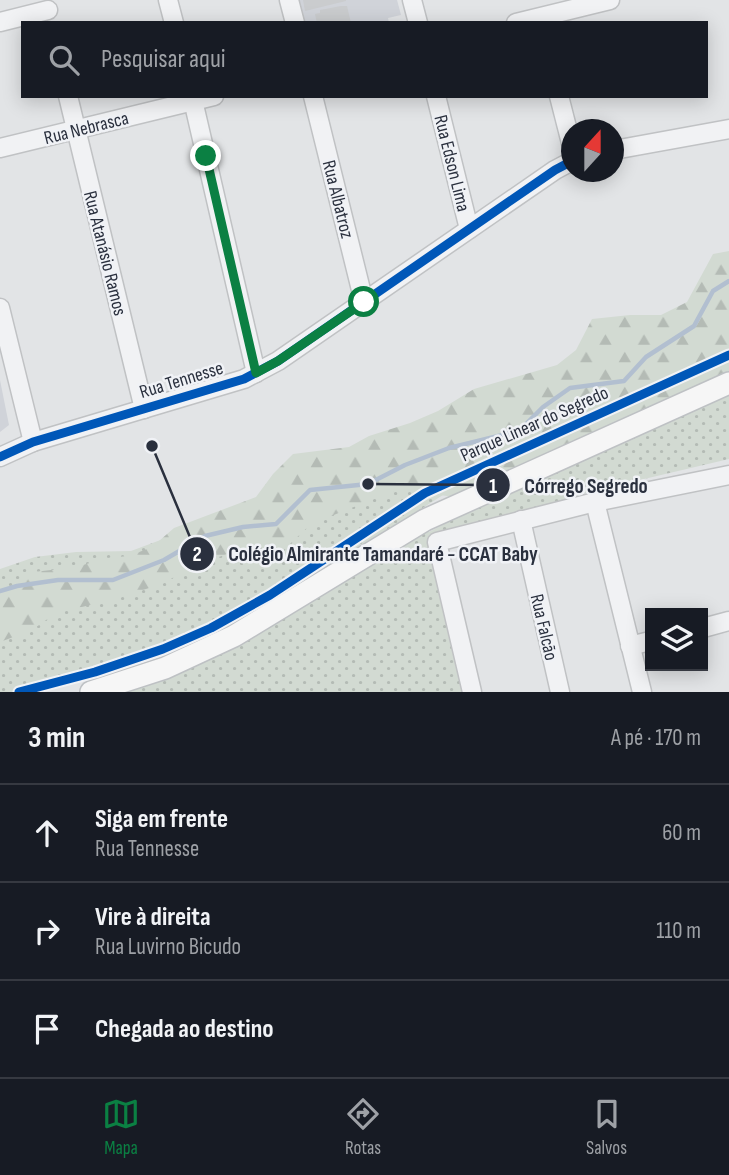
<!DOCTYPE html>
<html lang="pt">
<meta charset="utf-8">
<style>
:root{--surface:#171b24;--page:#20242c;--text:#f1f3f6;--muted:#9ea1a6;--line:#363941;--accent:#0b8043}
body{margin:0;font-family:"Sofia Sans Condensed",sans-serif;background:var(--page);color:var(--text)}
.controls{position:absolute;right:21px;bottom:21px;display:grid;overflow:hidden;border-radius:0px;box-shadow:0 4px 18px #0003}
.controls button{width:63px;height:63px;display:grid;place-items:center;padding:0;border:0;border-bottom:2px solid var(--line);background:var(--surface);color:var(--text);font:35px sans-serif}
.compass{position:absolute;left:561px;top:119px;width:63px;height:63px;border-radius:50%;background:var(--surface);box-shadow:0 4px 18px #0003;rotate:21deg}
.stop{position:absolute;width:21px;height:21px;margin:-16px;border:5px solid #0b8043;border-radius:50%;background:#fff}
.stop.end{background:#0b8043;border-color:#fff;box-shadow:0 2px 7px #0008}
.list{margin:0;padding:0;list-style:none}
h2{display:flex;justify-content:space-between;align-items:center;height:91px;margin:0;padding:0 28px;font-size:30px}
h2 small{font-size:23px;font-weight:400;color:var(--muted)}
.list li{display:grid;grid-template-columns:46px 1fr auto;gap:21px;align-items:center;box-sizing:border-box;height:98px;padding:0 28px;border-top:2px solid var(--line)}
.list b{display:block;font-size:26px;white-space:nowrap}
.list p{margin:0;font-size:23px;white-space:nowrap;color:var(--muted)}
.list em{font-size:23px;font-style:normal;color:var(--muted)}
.icon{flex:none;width:38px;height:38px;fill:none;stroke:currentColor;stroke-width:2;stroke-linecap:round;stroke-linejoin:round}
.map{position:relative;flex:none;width:729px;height:692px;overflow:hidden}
.search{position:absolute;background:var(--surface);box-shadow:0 4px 18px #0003;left:21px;right:21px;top:21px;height:77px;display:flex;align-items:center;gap:18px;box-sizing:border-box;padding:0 24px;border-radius:0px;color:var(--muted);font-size:26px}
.sheet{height:385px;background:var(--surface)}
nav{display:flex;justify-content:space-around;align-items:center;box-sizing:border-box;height:98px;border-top:2px solid var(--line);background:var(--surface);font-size:19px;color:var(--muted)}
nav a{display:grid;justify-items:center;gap:4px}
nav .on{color:var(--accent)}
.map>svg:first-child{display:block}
.built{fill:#d0d3d9}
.green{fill:url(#green-dots)}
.forest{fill:url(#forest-firs)}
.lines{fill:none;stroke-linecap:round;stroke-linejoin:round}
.stream{stroke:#b2bfd0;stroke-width:4.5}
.building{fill:#caccce}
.minor-casing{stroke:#c0c2c4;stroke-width:21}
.major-casing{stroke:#bec1c4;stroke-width:24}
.minor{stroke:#f1f2f4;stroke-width:18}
.major{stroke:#f6f6f6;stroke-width:21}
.cycleway-casing{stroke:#f0f2f6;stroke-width:13}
.cycleway{stroke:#0057b8;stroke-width:9}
.route{stroke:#0b8043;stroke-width:9}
.labels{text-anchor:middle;stroke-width:5;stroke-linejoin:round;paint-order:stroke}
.street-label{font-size:19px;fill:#2a303e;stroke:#f0f2f6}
.leader{fill:none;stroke:#2a303e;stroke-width:2.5}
.callout-dot{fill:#2a303e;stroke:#f0f2f6;stroke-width:2.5}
.mark-label{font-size:21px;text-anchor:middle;font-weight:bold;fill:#fff}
.callout-label{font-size:21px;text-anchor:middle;font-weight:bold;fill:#2a303e;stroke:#f0f2f6;stroke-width:5;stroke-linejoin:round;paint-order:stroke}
</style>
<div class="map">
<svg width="729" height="692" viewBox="0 0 729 692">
<defs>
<pattern id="green-dots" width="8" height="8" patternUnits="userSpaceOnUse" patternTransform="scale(1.75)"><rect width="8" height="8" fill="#d2dad2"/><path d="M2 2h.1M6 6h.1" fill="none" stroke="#b4bbb5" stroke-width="1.8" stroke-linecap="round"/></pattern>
<pattern id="forest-firs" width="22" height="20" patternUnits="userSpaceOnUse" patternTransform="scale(1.75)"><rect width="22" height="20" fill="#d2dad2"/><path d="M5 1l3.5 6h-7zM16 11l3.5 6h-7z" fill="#b4bbb5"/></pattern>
</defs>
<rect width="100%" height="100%" fill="#e2e4e6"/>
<!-- built -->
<g class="built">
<path d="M298 0H397L401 15 388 18 389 23H303Z"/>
<path d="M0 380 9 425 0 432Z"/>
</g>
<!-- green -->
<g class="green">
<path d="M729 362 443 495 255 615 185 647 109 672 26 692H0V569L35 557 76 552 131 551 182 532Z"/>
<path d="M729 395V459L589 492 432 540 465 692H120L426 526 429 532 456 518Z"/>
</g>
<!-- forest -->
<path class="forest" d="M729 251V382L469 499 403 490 389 493 311 524 272 561 251 572 240 554H227L191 567 164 583 116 599 56 613 32 630 0 642V591L17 586 34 572 76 567 107 558 129 556 152 547 174 528 256 497 273 474 293 454 349 447 369 436 410 423 438 411 474 389 557 365 576 350 592 319 630 315H661L687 302 713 254Z"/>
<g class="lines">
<!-- stream -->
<path class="stream" d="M0 591 17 586 58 580H113L164 560 205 536 243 527 276 524 310 490 368 484 405 465 449 448 519 431 543 407 570 388 624 381 646 357 694 326 713 291 729 281"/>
</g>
<!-- building -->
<g class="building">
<path d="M303 0H346V1L305 11Z"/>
<path d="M341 6H347L351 23H317L315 14 320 13V10Z"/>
</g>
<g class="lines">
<!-- minor casing -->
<g class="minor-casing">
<g id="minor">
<path d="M168 0 174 23"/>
<path d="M289 0 295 23"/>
<path d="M412 0 418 23"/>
<path d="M0 22 48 10"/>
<path d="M516 23 610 0"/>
<path d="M68 96 144 409"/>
<path d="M192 96 256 373"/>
<path d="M313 96 364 302"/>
<path d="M436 96 469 229"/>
<path d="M559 96 572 147"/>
<path d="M0 148 214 96"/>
<path d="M614 150 729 129"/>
<path d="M0 308 33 442"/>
<path d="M0 457 33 442 244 379 278 361 555 170 572 161"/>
<path d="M595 502 642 692"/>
<path d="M521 520 560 692"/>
<path d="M703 628 729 621"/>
<path d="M630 646 650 641"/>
<path d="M472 692 437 542 595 502 729 475"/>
</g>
</g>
<!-- major casing -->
<g class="major-casing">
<path id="major" d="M91 692 165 668 234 636 425 520 729 383"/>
</g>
<!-- minor -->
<use href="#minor" class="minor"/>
<!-- major -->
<use href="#major" class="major"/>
<!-- cycleway casing -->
<g class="cycleway-casing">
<g id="cycleway">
<path d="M0 457 33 442 244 379 278 361 555 170 572 161"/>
<path d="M19 692 95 672 163 649 211 628 270 595 425 493 729 355"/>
</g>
</g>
<!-- cycleway -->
<use href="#cycleway" class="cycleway"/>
</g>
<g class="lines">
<!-- route -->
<path class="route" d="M206 156 256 373 278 361 364 302"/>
</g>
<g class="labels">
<!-- street labels -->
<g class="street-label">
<text transform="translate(86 127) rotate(-14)" y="7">Rua Nebrasca</text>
<text transform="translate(453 163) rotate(76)" y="7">Rua Edson Lima</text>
<text transform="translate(339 199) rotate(76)" y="7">Rua Albatroz</text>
<text transform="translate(106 253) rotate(76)" y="7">Rua Atanásio Ramos</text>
<text transform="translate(181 379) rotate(-17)" y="7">Rua Tennesse</text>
<text transform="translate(534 423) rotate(-24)" y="7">Parque Linear do Segredo</text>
<text transform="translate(545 627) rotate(77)" y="7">Rua Falcão</text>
</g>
</g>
<!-- callouts -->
<path class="leader" d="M368 484L493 485M152 446L197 554"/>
<g class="callout-dot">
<circle cx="368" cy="484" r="7"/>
<circle cx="152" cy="446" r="7"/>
<circle cx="493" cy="485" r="18"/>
<circle cx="197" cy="554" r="18"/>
</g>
<g class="mark-label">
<text x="493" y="493">1</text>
<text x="197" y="561">2</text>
</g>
<g class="callout-label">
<text x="586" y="493">Córrego Segredo</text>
<text x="383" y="561">Colégio Almirante Tamandaré - CCAT Baby</text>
</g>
</svg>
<div class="controls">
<button><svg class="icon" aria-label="layers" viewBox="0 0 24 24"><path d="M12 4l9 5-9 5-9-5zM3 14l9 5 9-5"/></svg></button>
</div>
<svg class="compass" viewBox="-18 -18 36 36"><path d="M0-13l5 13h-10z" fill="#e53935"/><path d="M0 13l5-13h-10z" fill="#9ea1a6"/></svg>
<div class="stop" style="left:364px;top:302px"></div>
<div class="stop end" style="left:206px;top:156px"></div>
<div class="search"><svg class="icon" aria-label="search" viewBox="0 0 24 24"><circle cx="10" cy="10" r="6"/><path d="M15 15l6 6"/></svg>Pesquisar aqui</div>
</div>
<section class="sheet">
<h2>3 min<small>A pé · 170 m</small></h2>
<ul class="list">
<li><svg class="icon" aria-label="ahead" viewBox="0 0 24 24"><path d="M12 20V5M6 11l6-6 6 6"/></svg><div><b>Siga em frente</b><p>Rua Tennesse</p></div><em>60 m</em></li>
<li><svg class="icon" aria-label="right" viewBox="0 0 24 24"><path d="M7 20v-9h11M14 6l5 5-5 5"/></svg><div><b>Vire à direita</b><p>Rua Luvirno Bicudo</p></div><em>110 m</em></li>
<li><svg class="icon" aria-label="arrive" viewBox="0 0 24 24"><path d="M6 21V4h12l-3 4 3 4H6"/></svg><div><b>Chegada ao destino</b></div></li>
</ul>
</section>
<nav>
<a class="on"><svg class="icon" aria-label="map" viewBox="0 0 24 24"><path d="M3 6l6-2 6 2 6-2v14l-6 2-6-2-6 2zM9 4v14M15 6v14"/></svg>Mapa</a>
<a><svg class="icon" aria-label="directions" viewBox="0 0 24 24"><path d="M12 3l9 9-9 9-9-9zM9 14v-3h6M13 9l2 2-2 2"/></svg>Rotas</a>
<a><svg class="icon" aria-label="saved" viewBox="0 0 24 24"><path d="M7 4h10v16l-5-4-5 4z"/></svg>Salvos</a>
</nav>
